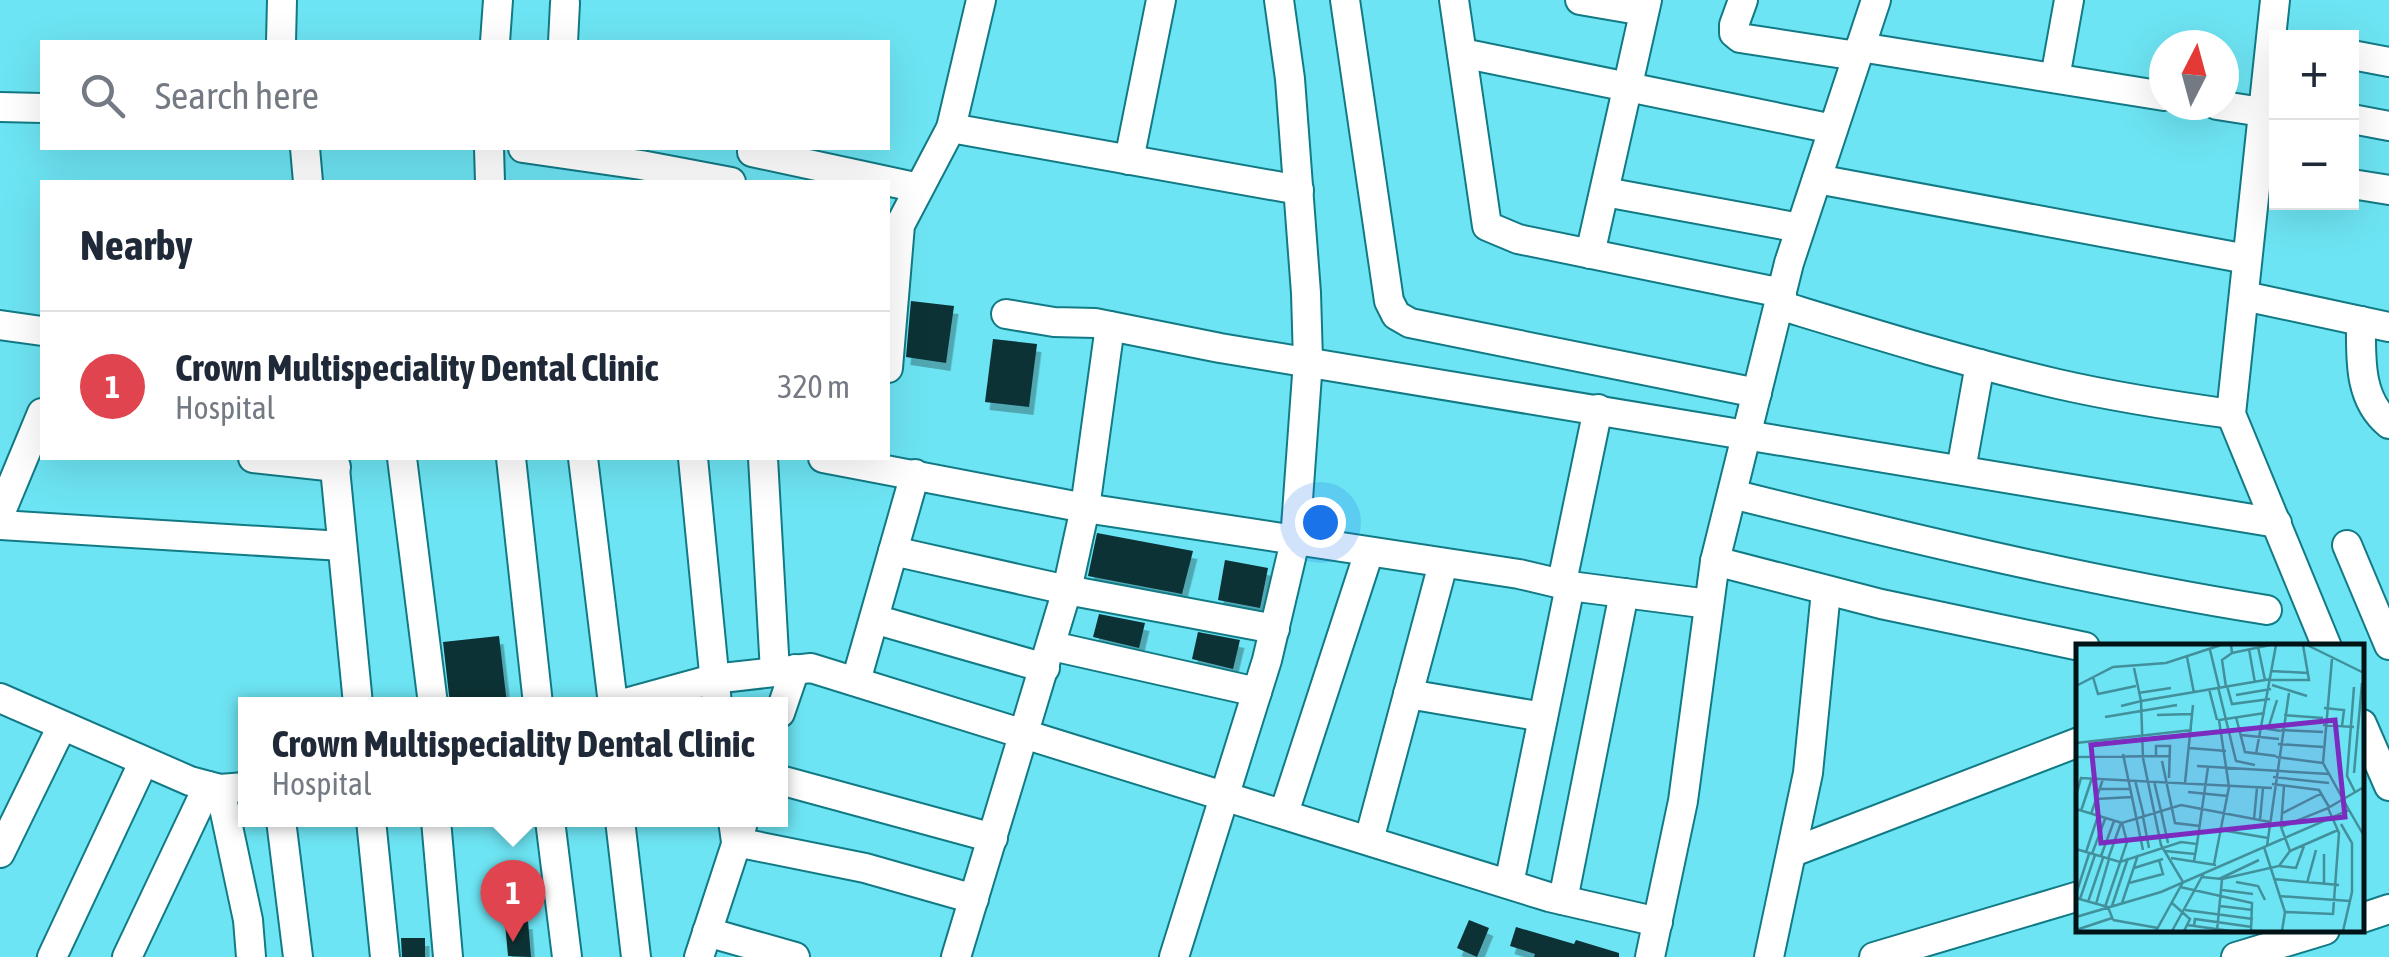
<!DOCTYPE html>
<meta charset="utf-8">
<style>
:root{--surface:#fff;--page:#f2f2f3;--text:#1f2937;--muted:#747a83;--line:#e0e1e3;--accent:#111827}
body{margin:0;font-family:"Asap Condensed",sans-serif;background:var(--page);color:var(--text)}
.controls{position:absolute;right:30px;top:30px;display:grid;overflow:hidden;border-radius:0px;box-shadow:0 10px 40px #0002}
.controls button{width:90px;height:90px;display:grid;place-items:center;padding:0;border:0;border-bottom:2px solid var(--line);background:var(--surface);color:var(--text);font:50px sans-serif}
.compass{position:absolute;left:2149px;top:30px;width:90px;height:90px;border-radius:50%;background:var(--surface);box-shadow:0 10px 40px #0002;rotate:6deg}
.you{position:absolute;left:1320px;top:522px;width:35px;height:35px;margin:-25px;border:8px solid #fff;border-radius:50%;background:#1a73e8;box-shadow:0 0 0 15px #1a73e833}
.badge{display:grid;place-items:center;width:65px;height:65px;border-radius:50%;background:var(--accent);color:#fff;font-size:32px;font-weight:700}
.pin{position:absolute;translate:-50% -82px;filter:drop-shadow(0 2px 5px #0008)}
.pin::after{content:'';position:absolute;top:52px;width:35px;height:30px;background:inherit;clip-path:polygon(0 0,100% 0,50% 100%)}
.popup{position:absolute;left:238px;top:697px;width:550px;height:130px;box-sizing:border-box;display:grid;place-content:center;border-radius:0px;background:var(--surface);filter:drop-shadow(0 2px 8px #0005);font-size:32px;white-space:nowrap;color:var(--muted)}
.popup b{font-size:38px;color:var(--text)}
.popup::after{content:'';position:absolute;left:50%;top:100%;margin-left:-20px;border:20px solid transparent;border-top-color:var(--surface)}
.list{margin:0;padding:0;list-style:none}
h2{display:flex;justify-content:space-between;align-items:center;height:130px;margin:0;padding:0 40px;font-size:42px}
h2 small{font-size:32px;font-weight:400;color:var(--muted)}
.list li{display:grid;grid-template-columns:65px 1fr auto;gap:30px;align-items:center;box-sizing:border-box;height:150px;padding:0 40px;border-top:2px solid var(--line)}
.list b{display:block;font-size:38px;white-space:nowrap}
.list p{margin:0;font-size:32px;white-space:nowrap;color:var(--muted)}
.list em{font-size:32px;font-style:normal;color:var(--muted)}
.icon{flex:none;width:55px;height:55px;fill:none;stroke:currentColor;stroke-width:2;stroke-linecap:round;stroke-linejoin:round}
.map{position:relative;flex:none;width:2389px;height:957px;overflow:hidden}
.search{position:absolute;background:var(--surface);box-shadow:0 10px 40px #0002;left:40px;top:40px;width:850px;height:110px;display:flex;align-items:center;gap:25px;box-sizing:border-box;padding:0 35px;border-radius:0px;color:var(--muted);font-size:38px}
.panel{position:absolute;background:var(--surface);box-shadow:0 10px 40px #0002;left:40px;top:180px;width:850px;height:280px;border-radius:0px}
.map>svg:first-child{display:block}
.building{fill:#0a3035;filter:url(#shadow)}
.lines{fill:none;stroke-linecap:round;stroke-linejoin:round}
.minor-casing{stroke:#127a85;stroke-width:32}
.minor{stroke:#fff;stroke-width:28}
.inset-road{fill:none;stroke:#41909b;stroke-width:2.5}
.view{fill:#7b2cbf;fill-opacity:0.15;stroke:#7b2cbf;stroke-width:5}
.inset-edge{fill:none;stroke:#001316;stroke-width:5}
</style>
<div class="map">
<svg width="2389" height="957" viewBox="0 0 2389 957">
<defs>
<filter id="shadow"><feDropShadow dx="4.5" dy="8" stdDeviation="0" flood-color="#0004"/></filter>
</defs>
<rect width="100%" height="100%" fill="#6de4f3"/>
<!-- building -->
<g class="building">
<path d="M911 301 954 306 946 363 906 357Z"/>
<path d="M993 339 1037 344 1029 407 985 402Z"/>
<path d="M1097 533 1193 551 1182 594 1088 576Z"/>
<path d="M1225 560 1268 568 1260 608 1218 600Z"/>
<path d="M1099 614 1145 623 1139 648 1093 637Z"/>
<path d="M1198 632 1240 640 1233 669 1192 659Z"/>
<path d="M499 636 507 704H450L443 642Z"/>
<path d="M1469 920 1489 928 1477 957 1457 948Z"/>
<path d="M528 921 531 957 508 956 505 923Z"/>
<path d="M1516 927 1574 944 1576 940 1619 953V957H1534L1535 954 1510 946Z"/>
<path d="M401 938H425V957H402Z"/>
</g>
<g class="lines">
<!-- minor casing -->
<g class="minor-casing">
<g id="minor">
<path d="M1345 0 1389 301 1396 315 1410 323 1757 393"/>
<path d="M1454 0 1487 226 1518 239 1782 293"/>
<path d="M1580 0 1644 11"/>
<path d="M1743 0 1734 25V33L1740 38 1857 56"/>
<path d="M2275 0 2231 414 2327 647"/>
<path d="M281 42 282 0"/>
<path d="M495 42 498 0"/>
<path d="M563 42 565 3"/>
<path d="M1860 47 2164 96"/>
<path d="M1462 53 1833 129"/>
<path d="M2352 55 2389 62"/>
<path d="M2055 78 2069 0"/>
<path d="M2217 105 2262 112"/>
<path d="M0 107 42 108"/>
<path d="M2352 119 2389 126"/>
<path d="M951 128 1299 190"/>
<path d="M305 148 308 182"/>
<path d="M489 148 490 182"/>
<path d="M523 148 641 165 731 182"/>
<path d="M752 152 919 188"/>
<path d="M1129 160 1161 0"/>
<path d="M1817 179 2247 259"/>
<path d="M2352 184 2389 190"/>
<path d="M1605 192 1800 228"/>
<path d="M1590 254 1647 0"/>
<path d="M2244 296 2389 327"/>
<path d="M1779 305C1871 333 1964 362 2058 384 2115 397 2173 406 2231 414"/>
<path d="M1006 314 1054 322 1095 323 1220 348 2277 523"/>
<path d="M2361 321C2361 357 2358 399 2389 424"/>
<path d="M0 325 42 331"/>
<path d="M888 368 900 225 951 128 981 0"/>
<path d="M253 458 336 467"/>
<path d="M334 458 358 704"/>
<path d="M402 458 433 704"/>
<path d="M511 458 538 704"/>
<path d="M583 458 613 704"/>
<path d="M693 458 717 704"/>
<path d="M763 458 775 672"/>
<path d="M823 458 1085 508 1519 574 1570 586 1709 604"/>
<path d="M1961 470 1980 364"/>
<path d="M1732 494C1909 538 2086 581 2267 610"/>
<path d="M0 514 42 413"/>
<path d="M0 525 342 546"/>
<path d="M2347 545 2389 645"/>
<path d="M893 551 1067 590 1275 629"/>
<path d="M1715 561 1881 604 2085 647"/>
<path d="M1562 582 1598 409"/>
<path d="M874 619 1045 668"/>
<path d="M1052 646 1257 692"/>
<path d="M856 681 915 474"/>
<path d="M1408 694 1543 717"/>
<path d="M0 698 190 781 220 789 245 787"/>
<path d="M622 704 713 679 811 668 1549 897 1658 922"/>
<path d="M780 713 795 669"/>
<path d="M2362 724 2389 786"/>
<path d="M780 780 993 838"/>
<path d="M220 789 248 920 251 957"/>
<path d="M1284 813 1369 552"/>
<path d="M281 820 298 957"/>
<path d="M371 820 385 957"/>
<path d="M436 820 448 957"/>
<path d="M550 820 567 957"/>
<path d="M620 820 636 957"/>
<path d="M733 820 736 842 865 868 974 899"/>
<path d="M1369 840 1443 564"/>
<path d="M1793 852 2079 742"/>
<path d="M0 853 62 726"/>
<path d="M1509 884 1570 586"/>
<path d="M1563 900 1624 593"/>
<path d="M2362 918 2389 909"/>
<path d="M707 932 795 957"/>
<path d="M52 957 143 763"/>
<path d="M127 957 208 786"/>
<path d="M699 957 742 826"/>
<path d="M956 957 1067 590 1085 508 1110 326"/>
<path d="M1174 957 1267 660 1295 541 1308 361 1306 293 1290 79 1279 0"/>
<path d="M1650 957 1683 801 1715 561 1789 263 1876 0"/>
<path d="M1769 957 1808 773 1826 591"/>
<path d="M1874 957 2079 896"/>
<path d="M2236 957 2325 930"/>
</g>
</g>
<!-- minor -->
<use href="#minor" class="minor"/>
</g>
<!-- overview -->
<g transform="translate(2076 644)">
<rect width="288" height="288" fill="#6de4f3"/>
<path class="inset-road" d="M155 1 156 9 194 1M231 1 288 29M182 3 189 36M173 5 179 39M134 6 143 43M111 13 118 49M256 15 247 119 273 166M58 24 65 57 195 35M196 27 232 29M17 33 22 50 60 42M195 36H233L227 1M196 41 231 52M0 42 37 23 90 19 145 1M151 42 156 60 194 55M142 43 160 117 179 121M150 43 146 16 156 9M278 43 271 132 279 148M133 45 141 76M62 49 95 44M160 51 195 45M201 56 192 85 205 87M45 62 65 57 67 114 85 201 107 238 80 287M248 64 268 66 266 82M81 71 116 70M208 71 247 74M29 73 101 61M160 73 169 108 200 112M247 81 278 83M205 86 247 88M165 91 203 95M0 99 116 86M202 100 247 103M113 104 150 107M47 110 67 206M180 110 200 1M80 111V102H94L93 134M0 113 93 112M200 113 247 119M86 117 99 179 124 182M121 122 253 130M278 129 286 39M197 133 253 139M59 136 68 173M78 137 85 167M109 139 117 61M196 140 243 146 253 163M23 145H54M112 148 152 152M0 152 5 134 196 144M20 155 56 153M252 164 288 143M0 165 46 179 105 161 194 178M5 167 16 134M85 167 92 199M207 169 246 149M15 170 27 135M67 173 73 204M178 175 181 144M184 176 187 144M265 180 276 199V248L267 287M205 183 208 142M145 186 192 194M121 200 132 123M191 202 213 49M188 203 209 268 206 287M0 205 44 218 105 198 121 200 118 217M89 207 119 210M214 207 262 186M10 208 22 172M16 210 29 175M248 210V241M25 212 38 177M95 214 140 221M32 215 45 179M138 220 153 143 143 76 189 69M203 222 220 224 228 202M58 224 87 215M126 233 146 235 141 287M143 235 183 216M146 235 203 222 214 207 205 183 252 164 263 189 257 270 209 268M197 235 263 241M160 238 182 242 189 256M53 239 87 230 83 216M231 239 240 206M104 243 176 259 175 287M146 246 177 250M0 250 13 210M203 252 274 257M0 254 32 263 37 276M4 255 19 211M12 258 27 214M46 259 62 211M96 259 114 275 108 287M20 260 33 215M36 262 52 214M144 262 177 266M29 263 51 198 46 179M109 266 177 275M0 273 85 248 273 166 288 192M37 276 82 284M111 281 155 287M118 282 119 275 176 283M0 286 36 274M96 287 128 229"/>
<path class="view" d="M259 76 269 173 25 199 15 101Z"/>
<rect width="288" height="288" class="inset-edge"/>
</g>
</svg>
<div class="controls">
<button>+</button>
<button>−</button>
</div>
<svg class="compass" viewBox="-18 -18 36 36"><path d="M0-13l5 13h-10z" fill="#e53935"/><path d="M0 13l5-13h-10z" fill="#747a83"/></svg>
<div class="you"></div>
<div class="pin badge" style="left:513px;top:942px;background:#e0444e">1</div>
<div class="popup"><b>Crown Multispeciality Dental Clinic</b>Hospital</div>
<div class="search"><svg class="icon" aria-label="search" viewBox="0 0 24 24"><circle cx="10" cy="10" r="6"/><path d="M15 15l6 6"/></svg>Search here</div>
<section class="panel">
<h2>Nearby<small></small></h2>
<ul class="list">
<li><span class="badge" style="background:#e0444e">1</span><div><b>Crown Multispeciality Dental Clinic</b><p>Hospital</p></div><em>320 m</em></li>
</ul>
</section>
</div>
